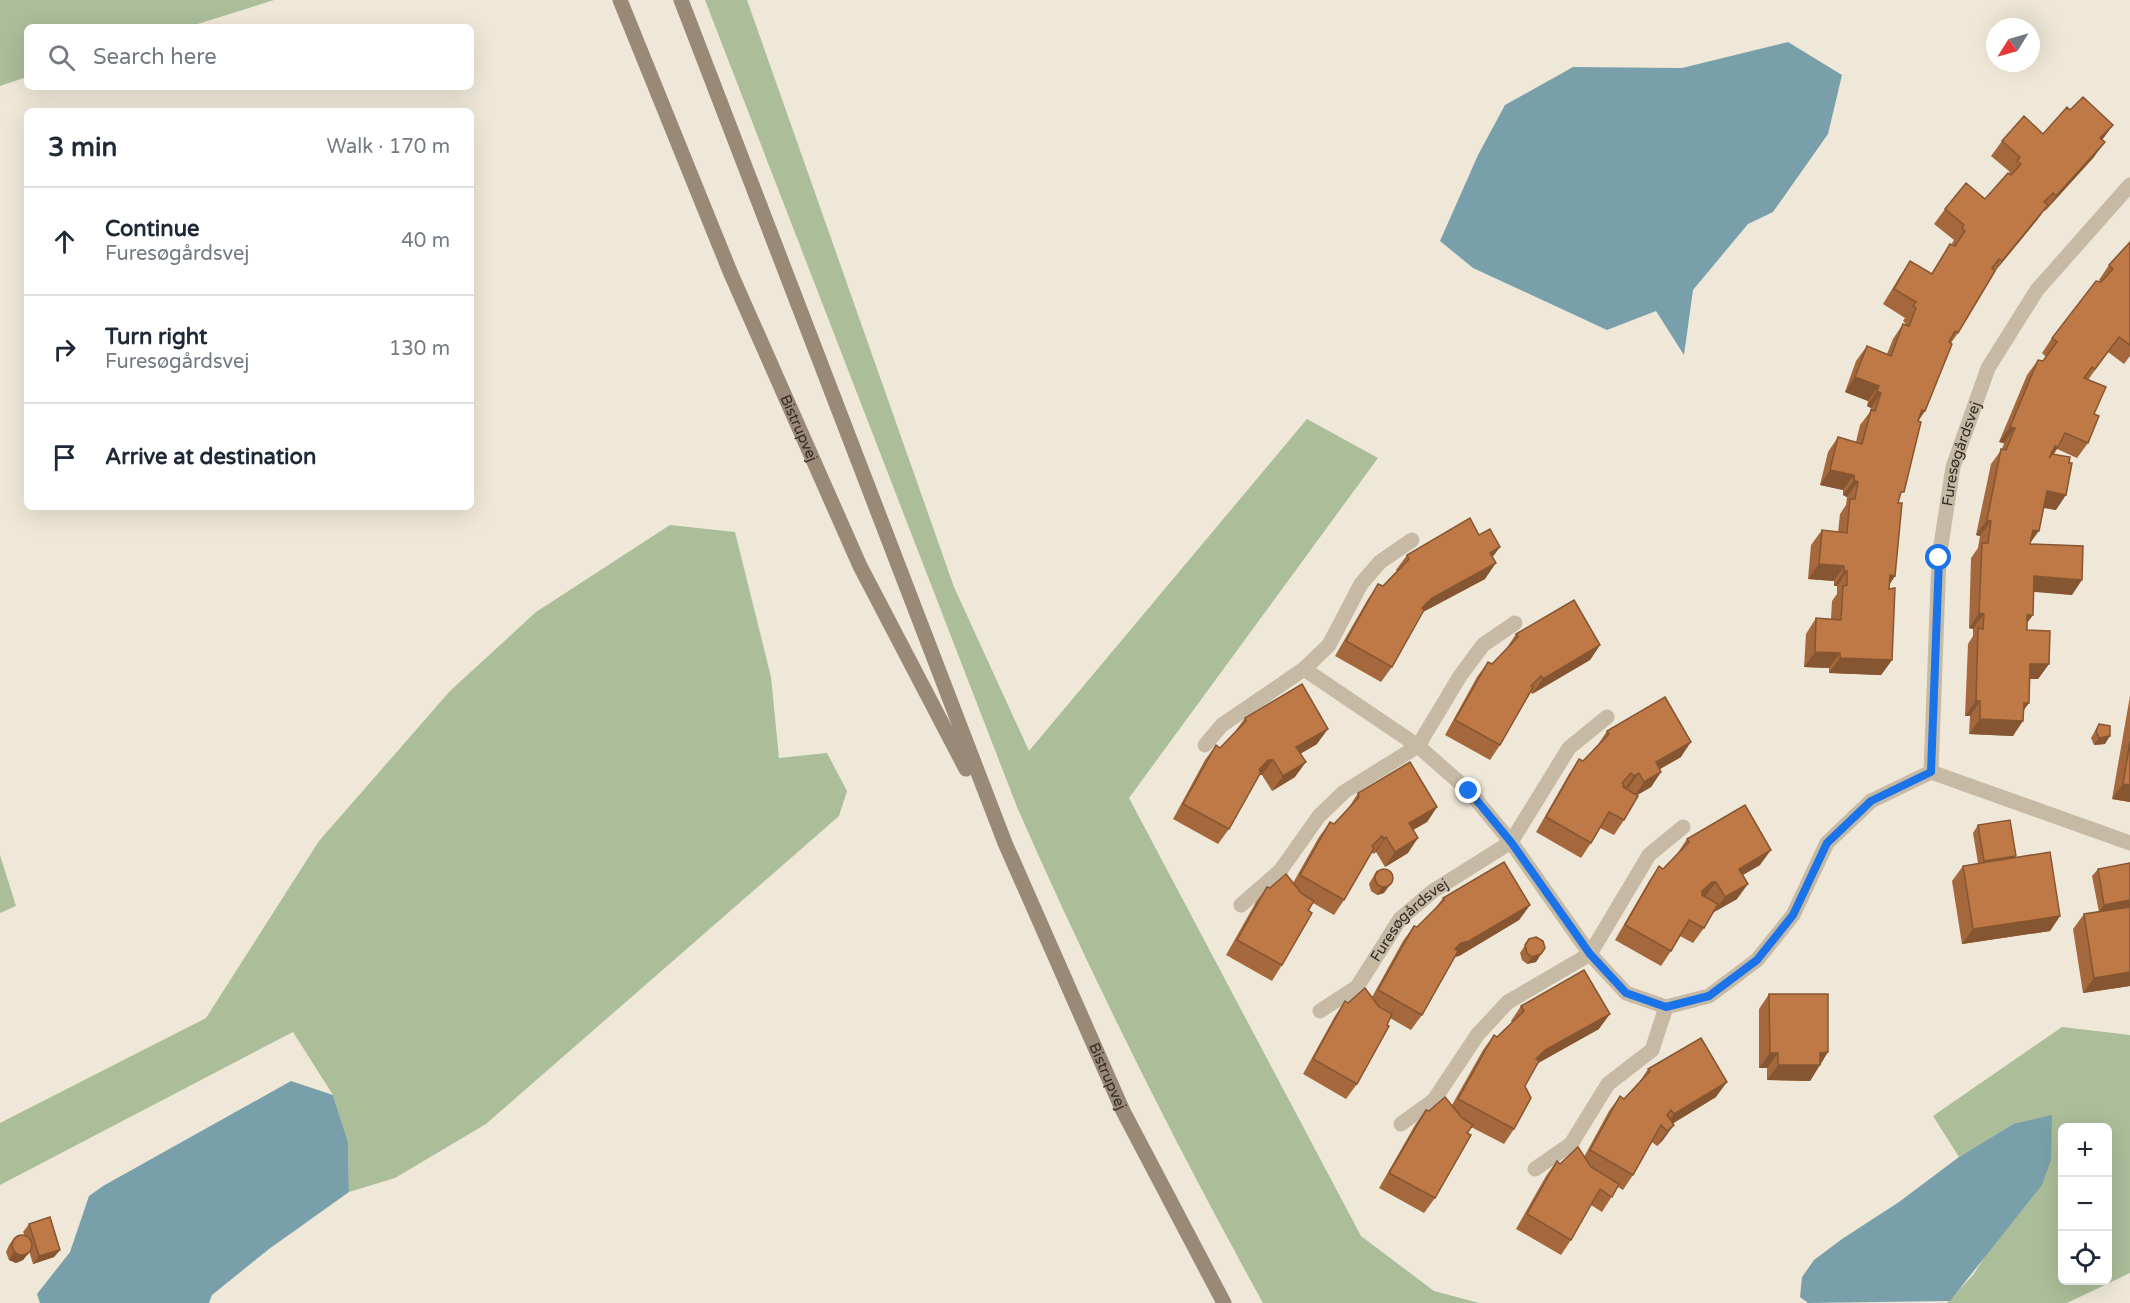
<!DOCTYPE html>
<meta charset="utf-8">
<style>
:root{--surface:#fff;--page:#f6f6f7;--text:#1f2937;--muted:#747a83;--line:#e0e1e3}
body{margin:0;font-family:"Varela Round",sans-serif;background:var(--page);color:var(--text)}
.controls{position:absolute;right:18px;bottom:18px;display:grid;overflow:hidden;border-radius:9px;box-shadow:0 6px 24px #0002}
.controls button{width:54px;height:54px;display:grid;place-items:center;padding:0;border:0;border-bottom:2px solid var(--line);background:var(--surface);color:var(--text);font:30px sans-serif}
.compass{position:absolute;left:1986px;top:18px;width:54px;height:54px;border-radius:50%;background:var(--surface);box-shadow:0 6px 24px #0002;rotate:233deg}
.stop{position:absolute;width:18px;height:18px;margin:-14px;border:4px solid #1a73e8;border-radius:50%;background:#fff}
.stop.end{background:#1a73e8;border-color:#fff;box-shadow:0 2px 6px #0008}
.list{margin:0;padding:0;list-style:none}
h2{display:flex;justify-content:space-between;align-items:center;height:78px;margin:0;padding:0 24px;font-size:26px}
h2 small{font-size:20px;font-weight:400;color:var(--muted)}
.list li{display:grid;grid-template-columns:39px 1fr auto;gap:18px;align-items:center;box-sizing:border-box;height:108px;padding:0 24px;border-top:2px solid var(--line)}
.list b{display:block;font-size:22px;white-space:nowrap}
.list p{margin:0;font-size:20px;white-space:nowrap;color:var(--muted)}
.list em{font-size:20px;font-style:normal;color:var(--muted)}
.icon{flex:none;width:33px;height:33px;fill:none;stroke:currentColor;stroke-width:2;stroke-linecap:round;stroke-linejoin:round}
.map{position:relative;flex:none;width:2130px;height:1303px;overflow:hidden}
.search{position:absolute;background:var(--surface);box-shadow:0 6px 24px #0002;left:24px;top:24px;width:450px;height:66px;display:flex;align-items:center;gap:15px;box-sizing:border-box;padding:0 21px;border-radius:9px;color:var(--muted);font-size:22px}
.panel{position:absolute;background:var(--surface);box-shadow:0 6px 24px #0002;left:24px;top:108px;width:450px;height:402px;border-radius:9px}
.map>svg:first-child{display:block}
.green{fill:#abbd99;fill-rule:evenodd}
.water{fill:#79a0aa}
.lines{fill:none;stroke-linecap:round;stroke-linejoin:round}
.minor{stroke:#c6baa5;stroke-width:15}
.secondary{stroke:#998977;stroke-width:15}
.wall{fill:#a4683c}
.shaded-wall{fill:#865531}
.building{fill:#bf7946;stroke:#865531;stroke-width:1.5}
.route{stroke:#1a73e8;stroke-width:8}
.labels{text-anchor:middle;stroke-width:6;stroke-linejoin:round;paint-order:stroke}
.street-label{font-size:15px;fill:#322c26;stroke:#f7f2e4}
</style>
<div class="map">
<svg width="2130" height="1303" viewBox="0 0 2130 1303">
<rect width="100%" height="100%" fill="#efe8d8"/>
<!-- green -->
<g class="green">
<path d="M0 0H274L188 27H27V77L0 86Z"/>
<path d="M705 0H747L954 587 1029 751 1307 419 1378 458 1129 798 1361 1236 1434 1291 1479 1303H1263C1174 1142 1091 976 1017 807Z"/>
<path d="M670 525 735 532 771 677 779 758 827 753 847 791 839 816 486 1124 395 1178 349 1192 348 1142 333 1095 293 1032 0 1185V1123L206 1018 319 841 450 691 536 612Z"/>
<path d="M0 855 16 906 0 913Z"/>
<path d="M2062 1027 2130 1035V1273L2067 1303H1947L1973 1275 1990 1249 2013 1124 1959 1157 1933 1116ZM2062 1128H2108V1280H2062Z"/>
</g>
<!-- water -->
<g class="water">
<path d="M1788 42 1842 75 1828 134 1773 212 1748 224 1693 290 1684 355 1656 311 1607 330 1473 268 1440 241 1478 155 1505 105 1573 67 1682 68Z"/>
<path d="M291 1081 333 1095 348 1142 349 1192 269 1249 212 1295 209 1303H40L37 1294 70 1252 89 1196 103 1186Z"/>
<path d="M2052 1115 2051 1160 2042 1185 1950 1301 1808 1303 1800 1297 1802 1277 1814 1260 1842 1239 1899 1202 1959 1157 2013 1124Z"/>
</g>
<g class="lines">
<!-- minor -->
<g class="minor">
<path d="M1304 669 1418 746 1469 791 1511 842 1590 954 1626 993 1666 1007 1709 996 1757 960 1793 915 1827 843 1871 801 1931 772 2130 843"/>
<path d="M1205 745 1222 725 1304 669 1329 645 1361 584 1380 562 1412 540"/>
<path id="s1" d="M1931 772 1939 558 1953 467 1988 368 2037 290 2130 185"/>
<path d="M1241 905 1280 871 1319 816 1344 792 1418 746 1460 676 1483 645 1515 623"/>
<path id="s2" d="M1320 1011 1357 987 1400 919 1433 891 1511 842 1569 748 1607 717"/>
<path d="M1401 1124 1434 1100 1478 1034 1508 1002 1590 954 1649 855 1683 827"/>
<path d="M1535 1169 1571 1144 1608 1084 1652 1050 1666 1007"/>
</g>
<!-- secondary -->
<g class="secondary">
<path id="s3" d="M620 0 731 274 860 566 966 769"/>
<path id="s4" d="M681 0 1005 843 1123 1111 1224 1303"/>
</g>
</g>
<!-- wall -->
<g class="wall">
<path d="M2070 110 2113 125 2102 140 2094 157 2045 211 2044 210 2037 220 1992 275 1958 333 1951 343 1918 421 1899 500 1895 576 1889 585 1892 660 1881 675 1829 673V668L1804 667 1806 634 1816 618 1831 619 1832 601 1837 594V586H1834V581L1808 579 1811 545 1822 530 1838 532 1840 514 1846 505 1847 497 1843 495V490L1820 485 1828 452 1838 437 1856 442 1860 425 1870 412 1871 408 1867 406 1868 401 1845 392 1856 361 1867 346 1887 354 1893 339 1903 324H1906L1903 321 1905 318 1883 304 1900 276 1910 261 1931 274 1950 244 1954 246 1952 243 1954 240 1934 224 1945 209 1985 199 2009 173 2010 172 1991 156 2002 141 2043 134Z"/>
<path d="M2130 242V356L2124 364 2108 352 2088 380 2094 414 2088 443 2077 458 2057 449 2054 454 2056 510 2043 508 2030 543 2072 595 2033 591 2027 624V630L2049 664 2038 679H2030L2023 711 2013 736 1969 734 1970 716H1965L1968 644 1973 636V629L1969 628 1971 558 1978 548 1980 536 1976 535 1991 464 2002 449 2004 443 1999 442 2027 375 2038 360 2043 361 2046 357 2042 353 2052 338 2101 282 2099 280 2109 265Z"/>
<path d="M1407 555 1492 557 1485 579 1423 612 1392 667 1381 682 1335 656 1368 599 1378 584 1383 586 1397 571 1396 570Z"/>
<path d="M1516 634 1600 645 1590 660 1532 694 1531 692 1500 745 1490 760 1445 735 1477 677 1488 662 1492 664 1506 649Z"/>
<path d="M2130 696V802L2112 799Z"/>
<path d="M1245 718 1317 744 1300 754 1295 777 1272 791 1262 775H1259L1229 829 1218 844 1173 819 1205 760 1216 745 1220 748 1234 733Z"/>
<path d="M2099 724 2105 744 2094 745 2091 738Z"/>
<path d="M1607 731 1681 757 1660 769 1661 772 1651 787 1637 795 1624 820 1614 835 1600 828 1591 843 1581 858 1536 832 1569 774 1579 759 1583 761 1597 746Z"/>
<path d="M1358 793 1437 807 1427 822 1413 830 1408 853 1385 867 1376 852 1373 854 1372 852 1344 900 1334 915 1313 903 1282 965 1272 981 1226 955 1256 902 1267 887 1270 888 1293 883 1319 837 1330 822 1334 824 1348 809Z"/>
<path d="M1978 825 2016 856 2015 857 2060 916 2050 931 1962 944 1952 881 1963 866 1978 863 1973 833Z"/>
<path d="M1687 839 1760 865 1742 875 1737 899 1714 912 1713 911 1704 928 1693 943 1680 936 1671 951 1661 966 1615 940 1649 881 1659 866 1663 869 1677 855V854Z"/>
<path d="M2098 869 2130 907V986L2083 993 2073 929 2084 914 2099 912 2092 876Z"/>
<path d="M1377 870 1384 893 1377 895 1371 891 1369 884Z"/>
<path d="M1443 898 1530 905 1519 920 1459 956 1454 957 1422 1015 1411 1030 1390 1018 1357 1084 1346 1099 1303 1074 1335 1016 1345 1001 1348 1003 1372 997 1403 941 1414 926 1417 927 1434 910Z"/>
<path d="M1529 939 1541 954 1536 962 1527 964 1522 960 1520 953Z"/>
<path d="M1769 994 1828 1052 1810 1081 1767 1080V1068H1759V1009Z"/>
<path d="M1521 1006 1599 1029 1537 1063 1525 1086 1514 1129 1504 1144 1471 1127 1435 1198 1424 1213 1379 1188 1415 1125 1426 1110 1429 1111 1452 1105 1483 1050 1494 1035 1497 1037 1512 1023 1511 1021Z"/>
<path d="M1648 1069 1716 1097 1673 1123 1663 1140 1657 1146 1652 1142 1633 1175 1623 1190 1618 1187 1602 1212 1591 1205 1571 1240 1561 1255 1516 1229 1546 1176 1557 1161 1560 1164 1584 1157 1609 1111 1620 1096 1624 1099 1638 1084Z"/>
<path d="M29 1224 60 1250 54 1257 33 1264 29 1251 23 1260 16 1263 9 1260 6 1252 9 1245 15 1237 25 1236 23 1232Z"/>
</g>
<!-- shaded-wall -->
<g class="shaded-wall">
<path d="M2113 125 2102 140 2100 138Z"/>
<path d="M2105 142 2094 157 2045 211 2056 196Z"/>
<path d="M2048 205 2037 220 1991 276 2002 261Z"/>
<path d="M1855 377 1879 386 1868 401 1845 392Z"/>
<path d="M1877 391 1881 393 1871 408 1867 406Z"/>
<path d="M1922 410 1925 411 1915 426Z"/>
<path d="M2010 427 2015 428 2004 443 1999 442Z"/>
<path d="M2055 446 2058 447 2048 462H2047Z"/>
<path d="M1830 470 1854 475 1843 490 1820 485Z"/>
<path d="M1854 480 1858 482 1847 497 1843 495Z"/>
<path d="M2047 491 2066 495 2056 510 2036 506Z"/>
<path d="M1987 520 1991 521 1980 536 1976 535Z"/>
<path d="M2033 530 2039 531 2028 546Z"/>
<path d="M1500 547 1489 562 1490 553Z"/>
<path d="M1496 563 1485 579 1421 613 1422 608 1432 598Z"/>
<path d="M1819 564 1844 566 1834 581 1808 579Z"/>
<path d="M1844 571H1847L1837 586H1834Z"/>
<path d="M1890 575 1895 576 1885 591Z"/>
<path d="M2034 576 2082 580 2072 595 2023 591Z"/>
<path d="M1979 613 1984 614 1973 629 1969 628Z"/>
<path d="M2027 615H2033L2022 630Z"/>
<path d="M1600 645 1590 660 1532 694 1543 679Z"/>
<path d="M1815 652 1840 653 1829 668 1804 667Z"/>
<path d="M1840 658 1892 660 1881 675 1829 673Z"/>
<path d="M2030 664H2049L2038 679H2020Z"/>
<path d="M1976 701H1980L1970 716H1965Z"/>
<path d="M2024 703H2029L2018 718Z"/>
<path d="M1980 719 2023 721 2013 736 1969 734Z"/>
<path d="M1328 729 1317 744 1286 762 1296 747Z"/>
<path d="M2110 736 2105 744 2094 745 2099 738Z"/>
<path d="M1691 742 1681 757 1646 777 1656 762Z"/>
<path d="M1268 760H1273L1262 775H1258L1259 770Z"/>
<path d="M1306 762 1295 777 1272 791 1283 776Z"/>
<path d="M1661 772 1651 787 1634 797 1644 782Z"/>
<path d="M1639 773 1628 788 1623 791 1634 776Z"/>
<path d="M2123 784 2130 785V802L2112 799Z"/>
<path d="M1437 807 1427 822 1399 838 1409 823Z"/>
<path d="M1386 837 1376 852 1373 854 1384 839Z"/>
<path d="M1418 838 1408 853 1385 867 1395 852Z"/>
<path d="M1771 850 1760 865 1728 884 1739 869Z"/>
<path d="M1712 882H1716L1705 897 1691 906 1702 891Z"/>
<path d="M1748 884 1737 899 1714 912 1725 897Z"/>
<path d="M1390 885 1384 893 1377 895 1382 887Z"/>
<path d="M2130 900V907L2099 912 2104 905Z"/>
<path d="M1530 905 1519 920 1459 956 1450 958 1455 949 1461 943Z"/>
<path d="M2060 916 2050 931 1962 944 1973 929Z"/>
<path d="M1541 954 1536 962 1527 964 1532 957Z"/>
<path d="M2130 972V986L2083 993 2094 978Z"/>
<path d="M1610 1014 1599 1029 1535 1065 1536 1059 1545 1050Z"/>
<path d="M1828 1052 1810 1081 1767 1080 1778 1065 1820 1053Z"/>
<path d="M1770 1053H1778L1767 1068H1759Z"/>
<path d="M1727 1082 1716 1097 1664 1129 1674 1114Z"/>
<path d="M1674 1125 1663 1140 1657 1146 1667 1131Z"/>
<path d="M60 1250 54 1257 33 1264 39 1256Z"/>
<path d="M14 1252 29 1253 23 1260 16 1263 9 1260Z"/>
</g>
<!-- building -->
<g class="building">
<path d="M2083 97 2113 125 2100 138 2105 142 2056 196 2053 193 2044 202 2048 205 2002 261 1999 259 1992 268 1995 271 1958 333 1955 331 1949 342 1952 344 1925 411 1922 410 1918 421 1921 422 1904 492H1901L1898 503H1902L1895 576 1890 575 1889 589 1895 588 1892 660 1840 658V653L1815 652 1816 618 1841 620 1843 586 1847 585V571H1844V566L1819 564 1822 530 1847 533 1850 499H1855L1858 482 1854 480V475L1830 470 1838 437 1862 444 1871 410 1875 411 1881 393 1877 391 1879 386 1855 377 1867 346 1891 356 1903 324 1909 326 1916 308 1913 306 1916 302 1894 289 1910 261 1932 274 1950 244 1955 246 1965 231 1962 228 1964 225 1945 209 1966 183 1985 199 2008 173 2011 175 2021 164 2017 161 2020 157 2002 141 2024 116 2043 134 2067 107 2070 110Z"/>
<path d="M2130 242V345L2119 337 2095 369 2092 367 2084 378 2106 387 2094 414 2099 416 2088 443 2065 433 2058 447 2055 446 2049 458 2052 454 2070 457 2069 463H2072L2066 495 2047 491 2039 531 2033 530 2030 544 2083 546 2082 580 2034 576 2033 615H2027V630L2050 631 2049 664H2030L2029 703H2024L2023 721 1980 719V701H1976L1978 628 1983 629 1984 614 1979 613 1982 543H1988L1991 521 1987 520 2001 449 2006 450 2015 428 2010 427 2038 360 2043 361 2057 342 2052 338 2096 281 2101 282 2113 269 2109 265Z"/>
<path d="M1470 518 1479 535 1490 529 1500 547 1490 553 1496 563 1432 598 1422 608 1424 610 1392 667 1346 641 1378 584 1383 586 1409 559 1407 555Z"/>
<path d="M1574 600 1600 645 1543 679 1541 676 1531 686 1533 687 1500 745 1455 720 1488 662 1492 664 1518 637 1516 634Z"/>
<path d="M1302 684 1328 729 1296 747 1306 762 1283 776 1273 760H1268L1259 770 1261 772 1229 829 1183 804 1216 745 1220 748 1246 721 1245 718Z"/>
<path d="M1665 697 1691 742 1656 762 1661 772 1644 782 1639 773 1634 776 1631 773 1622 783 1624 785 1623 787 1638 796 1624 820 1609 812 1591 843 1546 817 1579 759 1583 761 1609 734 1607 731Z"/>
<path d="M2099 724 2110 726V736L2099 738 2096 731Z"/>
<path d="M2130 741V785L2123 784Z"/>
<path d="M1410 762 1437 807 1409 823 1418 838 1395 852 1386 837 1384 839 1382 836 1372 846 1374 848 1344 900 1300 875 1330 822 1334 824 1359 797 1358 793Z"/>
<path d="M1745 805 1771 850 1739 869 1748 884 1725 897 1716 882H1712L1702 891V895L1718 904 1704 928 1689 920 1671 951 1625 925 1659 866 1663 869 1689 842 1687 839Z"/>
<path d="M2010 820 2016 856 1984 861 1978 825Z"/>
<path d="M2050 852 2060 916 1973 929 1963 866Z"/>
<path d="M1504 862 1530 905 1469 941 1461 943 1455 949 1458 951 1422 1015 1378 990 1414 926 1417 927 1444 900 1443 898Z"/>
<path d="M2130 863V900L2104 905 2098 869Z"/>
<circle cx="1384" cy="878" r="9"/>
<path d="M1286 874 1302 894 1314 901 1308 910 1312 913 1282 965 1237 940 1267 887 1270 888Z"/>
<path d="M2130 907V972L2094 978 2084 914Z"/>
<path d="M1536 937 1543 941 1545 948 1541 954 1532 957 1527 953 1525 945 1529 939Z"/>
<path d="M1584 970 1610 1014 1545 1050 1536 1059 1539 1061 1525 1086 1531 1098 1514 1129 1458 1099 1494 1035 1497 1037 1524 1011 1521 1006Z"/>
<path d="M1365 988 1379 1007 1392 1014 1387 1025 1389 1026 1357 1084 1313 1059 1345 1001 1348 1003Z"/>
<path d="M1769 994H1828V1052L1820 1053V1065H1778V1053H1770Z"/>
<path d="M1701 1038 1727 1082 1674 1114 1671 1110 1667 1115 1674 1125 1667 1131 1661 1125 1633 1175 1590 1150 1620 1096 1624 1099 1650 1071 1648 1069Z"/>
<path d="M1445 1097 1462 1118 1473 1125 1467 1133 1471 1135 1435 1198 1389 1173 1426 1110 1429 1111Z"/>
<path d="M1578 1147 1591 1167 1619 1184 1612 1197 1600 1189 1571 1240 1527 1214 1557 1161 1560 1164Z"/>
<path d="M50 1217 60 1250 39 1256 29 1224Z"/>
<circle cx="22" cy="1245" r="10"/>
</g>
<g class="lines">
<!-- route -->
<path class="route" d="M1469 791 1511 842 1590 954 1626 993 1666 1007 1709 996 1757 960 1793 915 1827 843 1871 801 1931 772 1939 558"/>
</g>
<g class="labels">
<!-- street labels -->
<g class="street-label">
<text dy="5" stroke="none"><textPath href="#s3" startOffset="464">Bistrupvej</textPath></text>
<text dy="5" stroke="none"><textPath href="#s1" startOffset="321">Furesøgårdsvej</textPath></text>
<text dy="5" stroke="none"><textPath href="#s2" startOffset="130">Furesøgårdsvej</textPath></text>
<text dy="5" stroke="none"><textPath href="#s4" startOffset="1158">Bistrupvej</textPath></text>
</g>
</g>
</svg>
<div class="controls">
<button>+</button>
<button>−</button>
<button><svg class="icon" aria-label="locate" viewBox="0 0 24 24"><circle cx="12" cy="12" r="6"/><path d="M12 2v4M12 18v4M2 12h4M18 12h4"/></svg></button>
</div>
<svg class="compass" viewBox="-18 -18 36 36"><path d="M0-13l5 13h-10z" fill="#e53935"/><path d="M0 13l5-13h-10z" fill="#747a83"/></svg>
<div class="stop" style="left:1939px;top:558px"></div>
<div class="stop end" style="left:1469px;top:791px"></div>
<div class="search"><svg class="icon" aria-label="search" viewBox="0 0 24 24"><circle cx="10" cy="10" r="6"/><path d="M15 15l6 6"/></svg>Search here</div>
<section class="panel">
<h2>3 min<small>Walk · 170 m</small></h2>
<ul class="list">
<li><svg class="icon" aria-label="ahead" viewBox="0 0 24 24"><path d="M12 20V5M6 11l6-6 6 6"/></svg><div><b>Continue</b><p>Furesøgårdsvej</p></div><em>40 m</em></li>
<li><svg class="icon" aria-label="right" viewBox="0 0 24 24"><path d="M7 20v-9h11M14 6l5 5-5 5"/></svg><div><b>Turn right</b><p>Furesøgårdsvej</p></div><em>130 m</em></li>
<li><svg class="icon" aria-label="arrive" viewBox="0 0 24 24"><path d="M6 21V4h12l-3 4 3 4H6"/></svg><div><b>Arrive at destination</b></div></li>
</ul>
</section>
</div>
